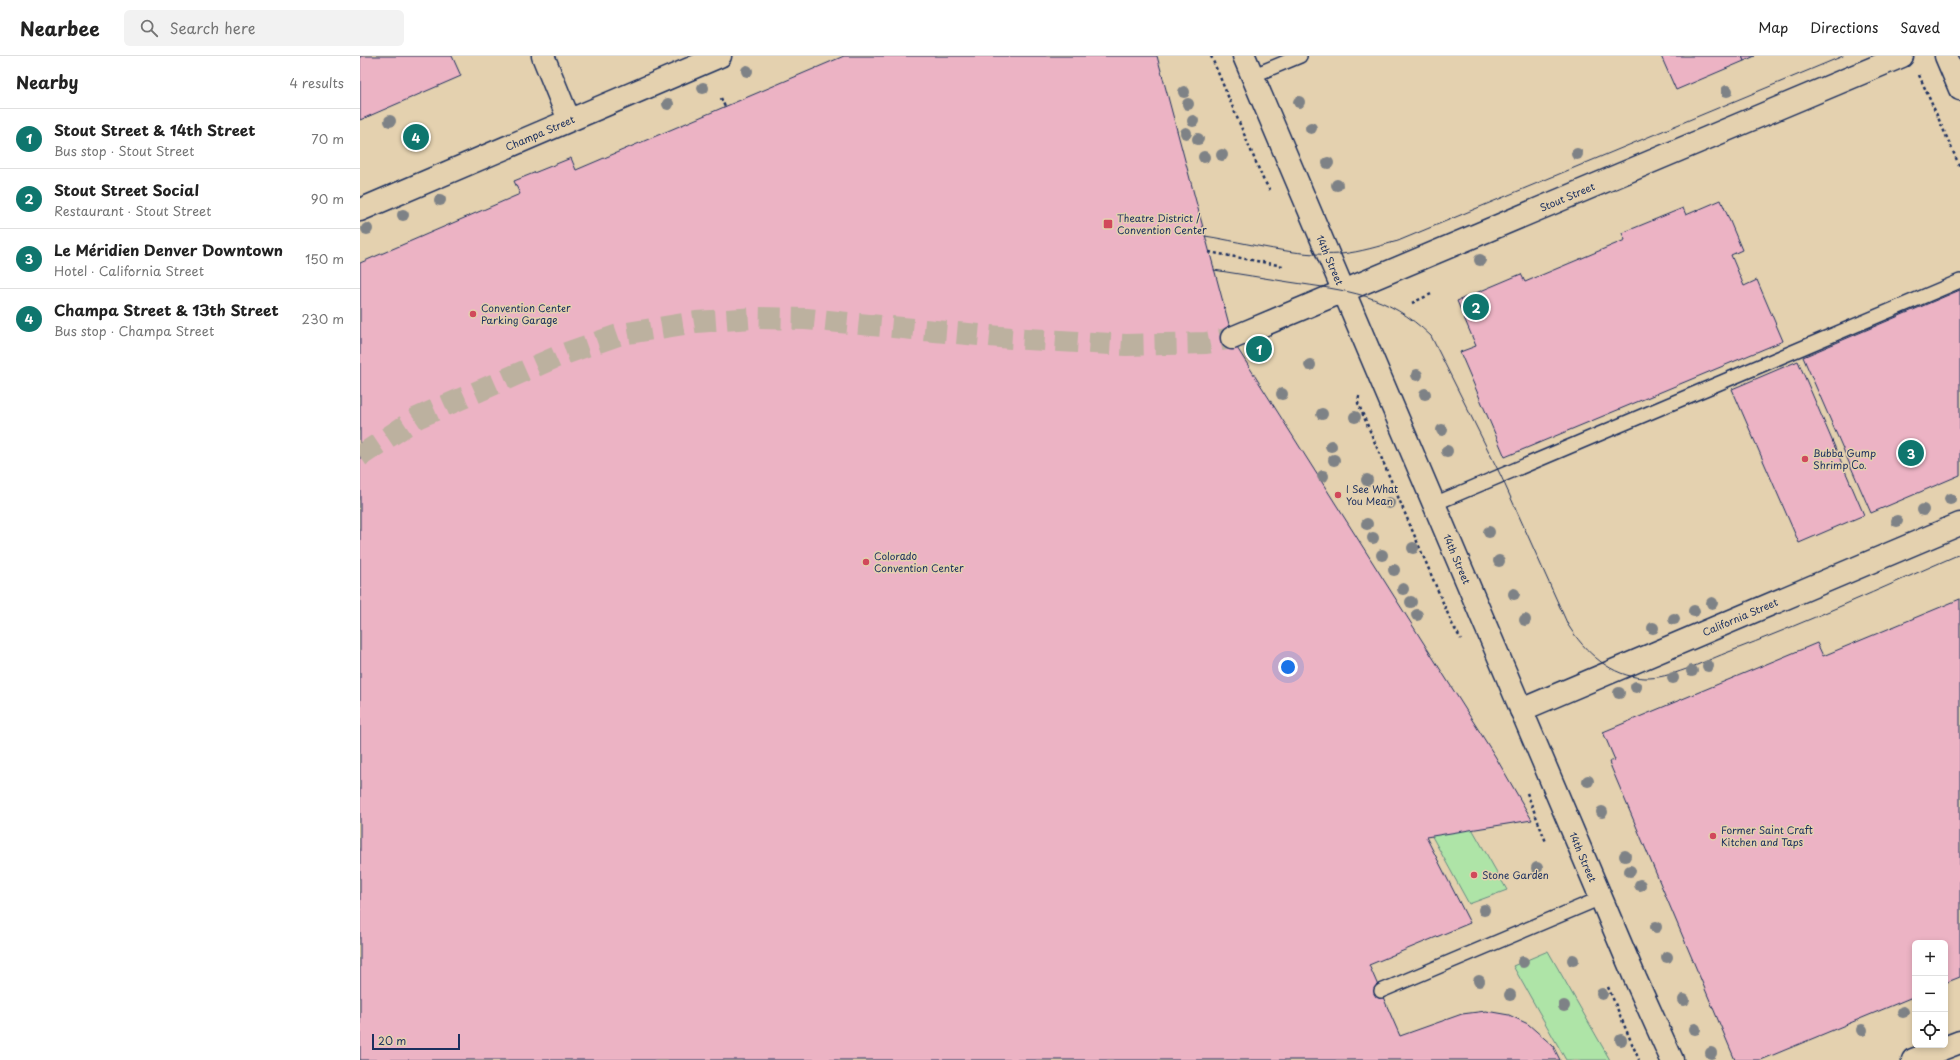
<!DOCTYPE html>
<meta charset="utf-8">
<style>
:root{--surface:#fff;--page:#f2f2f2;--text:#222;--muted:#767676;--line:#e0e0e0;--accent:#0f766e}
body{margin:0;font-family:"Playpen Sans",sans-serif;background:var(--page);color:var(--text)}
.controls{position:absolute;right:12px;bottom:12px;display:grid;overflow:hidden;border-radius:6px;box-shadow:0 2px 6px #0003}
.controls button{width:36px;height:36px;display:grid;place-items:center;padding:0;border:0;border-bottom:1px solid var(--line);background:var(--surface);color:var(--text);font:20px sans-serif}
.scale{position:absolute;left:12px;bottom:10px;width:88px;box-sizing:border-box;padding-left:4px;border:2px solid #1b2f5e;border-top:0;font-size:11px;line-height:14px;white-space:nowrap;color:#1b2f5e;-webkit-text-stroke:3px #e4d1af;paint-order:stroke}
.you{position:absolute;left:928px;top:611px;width:14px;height:14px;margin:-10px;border:3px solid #fff;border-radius:50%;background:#1a73e8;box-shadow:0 0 0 6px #1a73e833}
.badge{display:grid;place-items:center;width:26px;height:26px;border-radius:50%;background:var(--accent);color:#fff;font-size:13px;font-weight:700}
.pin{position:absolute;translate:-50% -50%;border:2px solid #fff;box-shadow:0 1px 4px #0006}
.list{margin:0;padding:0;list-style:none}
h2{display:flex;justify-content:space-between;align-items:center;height:52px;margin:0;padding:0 16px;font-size:17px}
h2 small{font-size:13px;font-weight:400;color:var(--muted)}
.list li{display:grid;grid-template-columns:26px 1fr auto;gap:12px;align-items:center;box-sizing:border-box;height:60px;padding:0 16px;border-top:1px solid var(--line)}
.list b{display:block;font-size:15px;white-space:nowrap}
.list p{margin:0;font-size:13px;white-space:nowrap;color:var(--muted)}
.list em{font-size:13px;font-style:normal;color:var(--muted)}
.icon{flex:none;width:22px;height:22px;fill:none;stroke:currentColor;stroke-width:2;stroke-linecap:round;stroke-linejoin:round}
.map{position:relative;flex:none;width:1600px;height:1004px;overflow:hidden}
header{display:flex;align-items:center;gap:24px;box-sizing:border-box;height:56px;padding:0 20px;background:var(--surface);border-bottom:1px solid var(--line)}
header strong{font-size:19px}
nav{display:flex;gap:22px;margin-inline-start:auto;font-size:14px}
.search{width:280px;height:36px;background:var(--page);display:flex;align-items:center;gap:10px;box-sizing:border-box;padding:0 14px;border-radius:6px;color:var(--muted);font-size:15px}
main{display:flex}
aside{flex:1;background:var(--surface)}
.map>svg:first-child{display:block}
.green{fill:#aee4a7;stroke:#648a82}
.building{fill:#ecb3c4;stroke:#1b2f5e}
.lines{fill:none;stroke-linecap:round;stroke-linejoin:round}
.secondary-tunnel{stroke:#bcb19f;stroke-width:22;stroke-dasharray:22 11;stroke-linecap:butt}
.service-casing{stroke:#1b2f5e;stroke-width:16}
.minor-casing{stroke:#1b2f5e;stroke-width:25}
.tertiary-casing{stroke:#1b2f5e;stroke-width:25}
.secondary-casing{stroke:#1b2f5e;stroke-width:25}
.path{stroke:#1b2f5e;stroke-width:2.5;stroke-dasharray:3 3;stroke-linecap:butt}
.service{stroke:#e4d1af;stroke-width:13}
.minor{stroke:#e4d1af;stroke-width:22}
.tertiary{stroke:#e4d1af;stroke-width:22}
.secondary{stroke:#e4d1af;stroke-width:22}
.tram{stroke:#1b2f5e;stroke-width:1}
.tree{fill:#7e8286}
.poi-dot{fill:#d1495b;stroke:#e4d1af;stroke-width:1.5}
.labels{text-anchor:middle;stroke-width:3;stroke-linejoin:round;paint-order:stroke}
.street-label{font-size:10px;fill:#1b2f5e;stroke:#e4d1af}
.poi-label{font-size:10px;fill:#1b2f5e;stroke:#e4d1af;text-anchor:start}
</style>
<header>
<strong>Nearbee</strong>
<div class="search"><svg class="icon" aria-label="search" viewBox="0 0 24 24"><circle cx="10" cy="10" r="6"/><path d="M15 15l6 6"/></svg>Search here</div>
<nav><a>Map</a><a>Directions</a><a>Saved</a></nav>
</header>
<main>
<aside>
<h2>Nearby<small>4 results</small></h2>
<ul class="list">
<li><span class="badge">1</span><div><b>Stout Street &amp; 14th Street</b><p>Bus stop · Stout Street</p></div><em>70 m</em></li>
<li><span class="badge">2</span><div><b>Stout Street Social</b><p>Restaurant · Stout Street</p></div><em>90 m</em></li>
<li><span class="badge">3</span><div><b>Le Méridien Denver Downtown</b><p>Hotel · California Street</p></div><em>150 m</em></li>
<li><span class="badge">4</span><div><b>Champa Street &amp; 13th Street</b><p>Bus stop · Champa Street</p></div><em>230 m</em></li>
</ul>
</aside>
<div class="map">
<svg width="1600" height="1004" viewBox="0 0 1600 1004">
<rect width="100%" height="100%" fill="#e4d1af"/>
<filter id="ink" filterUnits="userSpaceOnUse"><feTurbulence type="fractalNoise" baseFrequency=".025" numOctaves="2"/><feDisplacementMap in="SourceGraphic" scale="8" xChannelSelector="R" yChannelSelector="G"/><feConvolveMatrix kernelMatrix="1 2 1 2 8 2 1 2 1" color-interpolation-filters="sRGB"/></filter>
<g filter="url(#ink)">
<!-- green -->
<g class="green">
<path d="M1094 741 1147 834 1109 848 1057 753Z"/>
<path d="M1188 895 1250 1004H1206L1153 910Z"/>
</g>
<!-- building -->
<g class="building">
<path d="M0 0H92L101 20 0 64Z"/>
<path d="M484 0H797L874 287 1135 700 1172 764 1066 781 1110 867 1009 909 1040 980 1102 958 1126 955 1149 959 1168 968 1193 990 1200 1004H0V207L160 138 154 125 211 102 216 114Z"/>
<path d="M1301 0H1382L1384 5 1316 34Z"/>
<path d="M1382 0H1395L1384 5Z"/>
<path d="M1361 144 1382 194 1371 199 1384 230 1397 224 1423 285 1145 401 1100 296 1116 290 1097 245 1161 218 1165 226 1265 184 1262 177 1323 152 1326 159Z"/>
<path d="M1600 234V419L1511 457 1443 301Z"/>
<path d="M1438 305 1504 459 1439 487 1372 333Z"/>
<path d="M1600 543V921L1585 927V887H1555V940L1401 1004H1375L1249 706 1255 704 1243 676 1457 587 1463 600Z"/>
</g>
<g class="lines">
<!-- secondary-tunnel -->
<path class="secondary-tunnel" d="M0 400 57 362 201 299 261 278 336 266 394 262 446 263 651 282 766 289 846 287 872 282"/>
<!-- service casing -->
<g class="service-casing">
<g id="service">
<path d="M892 20 940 0"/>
<path d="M1074 448 1600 225"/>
<path d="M1021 935 1241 842"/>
</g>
</g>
<!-- minor casing -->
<g class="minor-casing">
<path id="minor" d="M183 0 209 64"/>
</g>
<!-- tertiary casing -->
<g class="tertiary-casing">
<g id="tertiary">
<path d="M1161 654 1600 468"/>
<path d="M1553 1004 1600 986"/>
</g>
</g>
<!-- secondary casing -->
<g class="secondary-casing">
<g id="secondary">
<path d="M884 0 1275 922 1312 1004"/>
<path d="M1586 0 1600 33"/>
<path d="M0 154 360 0"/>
<path d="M872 282 1542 0"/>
</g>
</g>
<!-- path -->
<g class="path">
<path d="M851 0 903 123 910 134"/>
<path d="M1559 19 1600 111"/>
<path d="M361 42 365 51"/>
<path d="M849 196 923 210"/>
<path d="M1052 247 1071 238"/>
<path d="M999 340 998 347 1093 570 1101 583"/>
<path d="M1167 737 1186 786"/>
<path d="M1248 931 1279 1004"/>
</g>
<!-- service -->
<use href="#service" class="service"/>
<!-- minor -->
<use href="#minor" class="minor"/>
<!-- tertiary -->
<use href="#tertiary" class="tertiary"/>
<!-- secondary -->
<use href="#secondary" class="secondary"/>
<!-- tram -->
<g class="tram">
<path d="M845 180C889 187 936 201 981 198 1001 196 1019 190 1038 185L1483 0"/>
<path d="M854 214C879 218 904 222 929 226 988 235 1026 237 1071 280L1141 420 1208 569C1225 596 1251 621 1285 622 1309 623 1343 606 1366 597 1445 567 1522 532 1600 498"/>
</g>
</g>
<!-- trees -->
<g class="tree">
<circle cx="387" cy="15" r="6"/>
<circle cx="343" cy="32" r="6"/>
<circle cx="1367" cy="35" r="6"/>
<circle cx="824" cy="36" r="6"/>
<circle cx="939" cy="46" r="6"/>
<circle cx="308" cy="48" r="6"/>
<circle cx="828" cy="48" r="6"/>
<circle cx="30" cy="65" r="6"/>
<circle cx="833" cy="65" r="6"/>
<circle cx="951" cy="72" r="6"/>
<circle cx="826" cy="77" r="6"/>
<circle cx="838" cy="83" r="6"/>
<circle cx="1217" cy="98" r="6"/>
<circle cx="862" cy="99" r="6"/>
<circle cx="844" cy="101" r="6"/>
<circle cx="968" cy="107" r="6"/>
<circle cx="977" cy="129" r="6"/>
<circle cx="80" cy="144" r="6"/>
<circle cx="43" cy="159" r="6"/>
<circle cx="7" cy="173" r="6"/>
<circle cx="1120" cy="204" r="6"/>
<circle cx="950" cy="309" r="6"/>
<circle cx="1057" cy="319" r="6"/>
<circle cx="922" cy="338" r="6"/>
<circle cx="1065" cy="338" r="6"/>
<circle cx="962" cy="358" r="6"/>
<circle cx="995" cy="361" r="6"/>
<circle cx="1082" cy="374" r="6"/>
<circle cx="971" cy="390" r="6"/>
<circle cx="1087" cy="395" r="6"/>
<circle cx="974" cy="404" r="6"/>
<circle cx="963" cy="420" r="6"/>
<circle cx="1007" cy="424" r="6"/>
<circle cx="1590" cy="443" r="6"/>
<circle cx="1029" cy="447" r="6"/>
<circle cx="1563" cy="454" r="6"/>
<circle cx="1537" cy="465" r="6"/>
<circle cx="1007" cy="468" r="6"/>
<circle cx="1129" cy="476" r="6"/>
<circle cx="1013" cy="482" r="6"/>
<circle cx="1053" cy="492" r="6"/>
<circle cx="1022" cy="499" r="6"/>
<circle cx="1139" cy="505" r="6"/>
<circle cx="1034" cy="514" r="6"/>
<circle cx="1043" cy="533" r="6"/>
<circle cx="1154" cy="538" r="6"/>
<circle cx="1051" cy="546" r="6"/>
<circle cx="1352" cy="547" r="6"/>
<circle cx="1334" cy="555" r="6"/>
<circle cx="1057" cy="559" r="6"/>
<circle cx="1314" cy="563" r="6"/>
<circle cx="1165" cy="564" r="6"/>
<circle cx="1293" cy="572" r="6"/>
<circle cx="1348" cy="610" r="6"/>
<circle cx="1332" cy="615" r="6"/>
<circle cx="1313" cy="622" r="6"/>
<circle cx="1276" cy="631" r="6"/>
<circle cx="1259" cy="637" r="6"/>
<circle cx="1228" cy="725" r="6"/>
<circle cx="1242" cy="756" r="6"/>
<circle cx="1265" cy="800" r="6"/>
<circle cx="1177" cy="812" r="6"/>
<circle cx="1270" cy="815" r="6"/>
<circle cx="1280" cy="829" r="6"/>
<circle cx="1124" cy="854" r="6"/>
<circle cx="1296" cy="871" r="6"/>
<circle cx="1307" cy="901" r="6"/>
<circle cx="1213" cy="904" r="6"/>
<circle cx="1163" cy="906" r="6"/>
<circle cx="1119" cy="925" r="6"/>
<circle cx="1242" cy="938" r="6"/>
<circle cx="1150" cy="939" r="6"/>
<circle cx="1324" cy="944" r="6"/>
<circle cx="1204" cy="950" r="6"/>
<circle cx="1543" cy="956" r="6"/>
<circle cx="1335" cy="973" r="6"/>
<circle cx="1502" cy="974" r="6"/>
<circle cx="1261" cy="984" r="6"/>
<circle cx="1351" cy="997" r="6"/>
</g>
</g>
<!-- markers -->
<g class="poi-dot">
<rect x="743" y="163" width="10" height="10" rx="2"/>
<circle cx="113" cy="258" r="4"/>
<circle cx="1445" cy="403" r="4"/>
<circle cx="978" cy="439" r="4"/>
<circle cx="506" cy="506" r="4"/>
<circle cx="1353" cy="780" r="4"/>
<circle cx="1114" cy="819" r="4"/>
</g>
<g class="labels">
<!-- street labels -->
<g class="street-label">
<text transform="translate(180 77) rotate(-23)" y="4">Champa Street</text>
<text transform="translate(1207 141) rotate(-23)" y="4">Stout Street</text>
<text transform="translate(970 204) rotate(67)" y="4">14th Street</text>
<text transform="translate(1097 503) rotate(67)" y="4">14th Street</text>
<text transform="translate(1380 561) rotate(-23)" y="4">California Street</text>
<text transform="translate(1223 801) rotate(67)" y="4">14th Street</text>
</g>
<!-- poi labels -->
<g class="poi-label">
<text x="757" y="166">Theatre District /<tspan x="757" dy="12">Convention Center</tspan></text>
<text x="121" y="256">Convention Center<tspan x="121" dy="12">Parking Garage</tspan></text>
<text x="1453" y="401">Bubba Gump<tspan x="1453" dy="12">Shrimp Co.</tspan></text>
<text x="986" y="437">I See What<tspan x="986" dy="12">You Mean</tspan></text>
<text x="514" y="504">Colorado<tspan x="514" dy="12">Convention Center</tspan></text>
<text x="1361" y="778">Former Saint Craft<tspan x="1361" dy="12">Kitchen and Taps</tspan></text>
<text x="1122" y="823">Stone Garden</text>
</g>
</g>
</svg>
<div class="controls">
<button>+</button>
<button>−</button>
<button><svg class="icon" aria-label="locate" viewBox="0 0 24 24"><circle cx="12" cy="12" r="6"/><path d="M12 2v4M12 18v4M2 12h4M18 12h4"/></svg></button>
</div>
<div class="scale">20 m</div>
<div class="you"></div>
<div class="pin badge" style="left:899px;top:293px">1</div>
<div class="pin badge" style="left:1116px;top:251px">2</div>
<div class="pin badge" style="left:1551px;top:397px">3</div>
<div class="pin badge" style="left:56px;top:81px">4</div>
</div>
</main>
